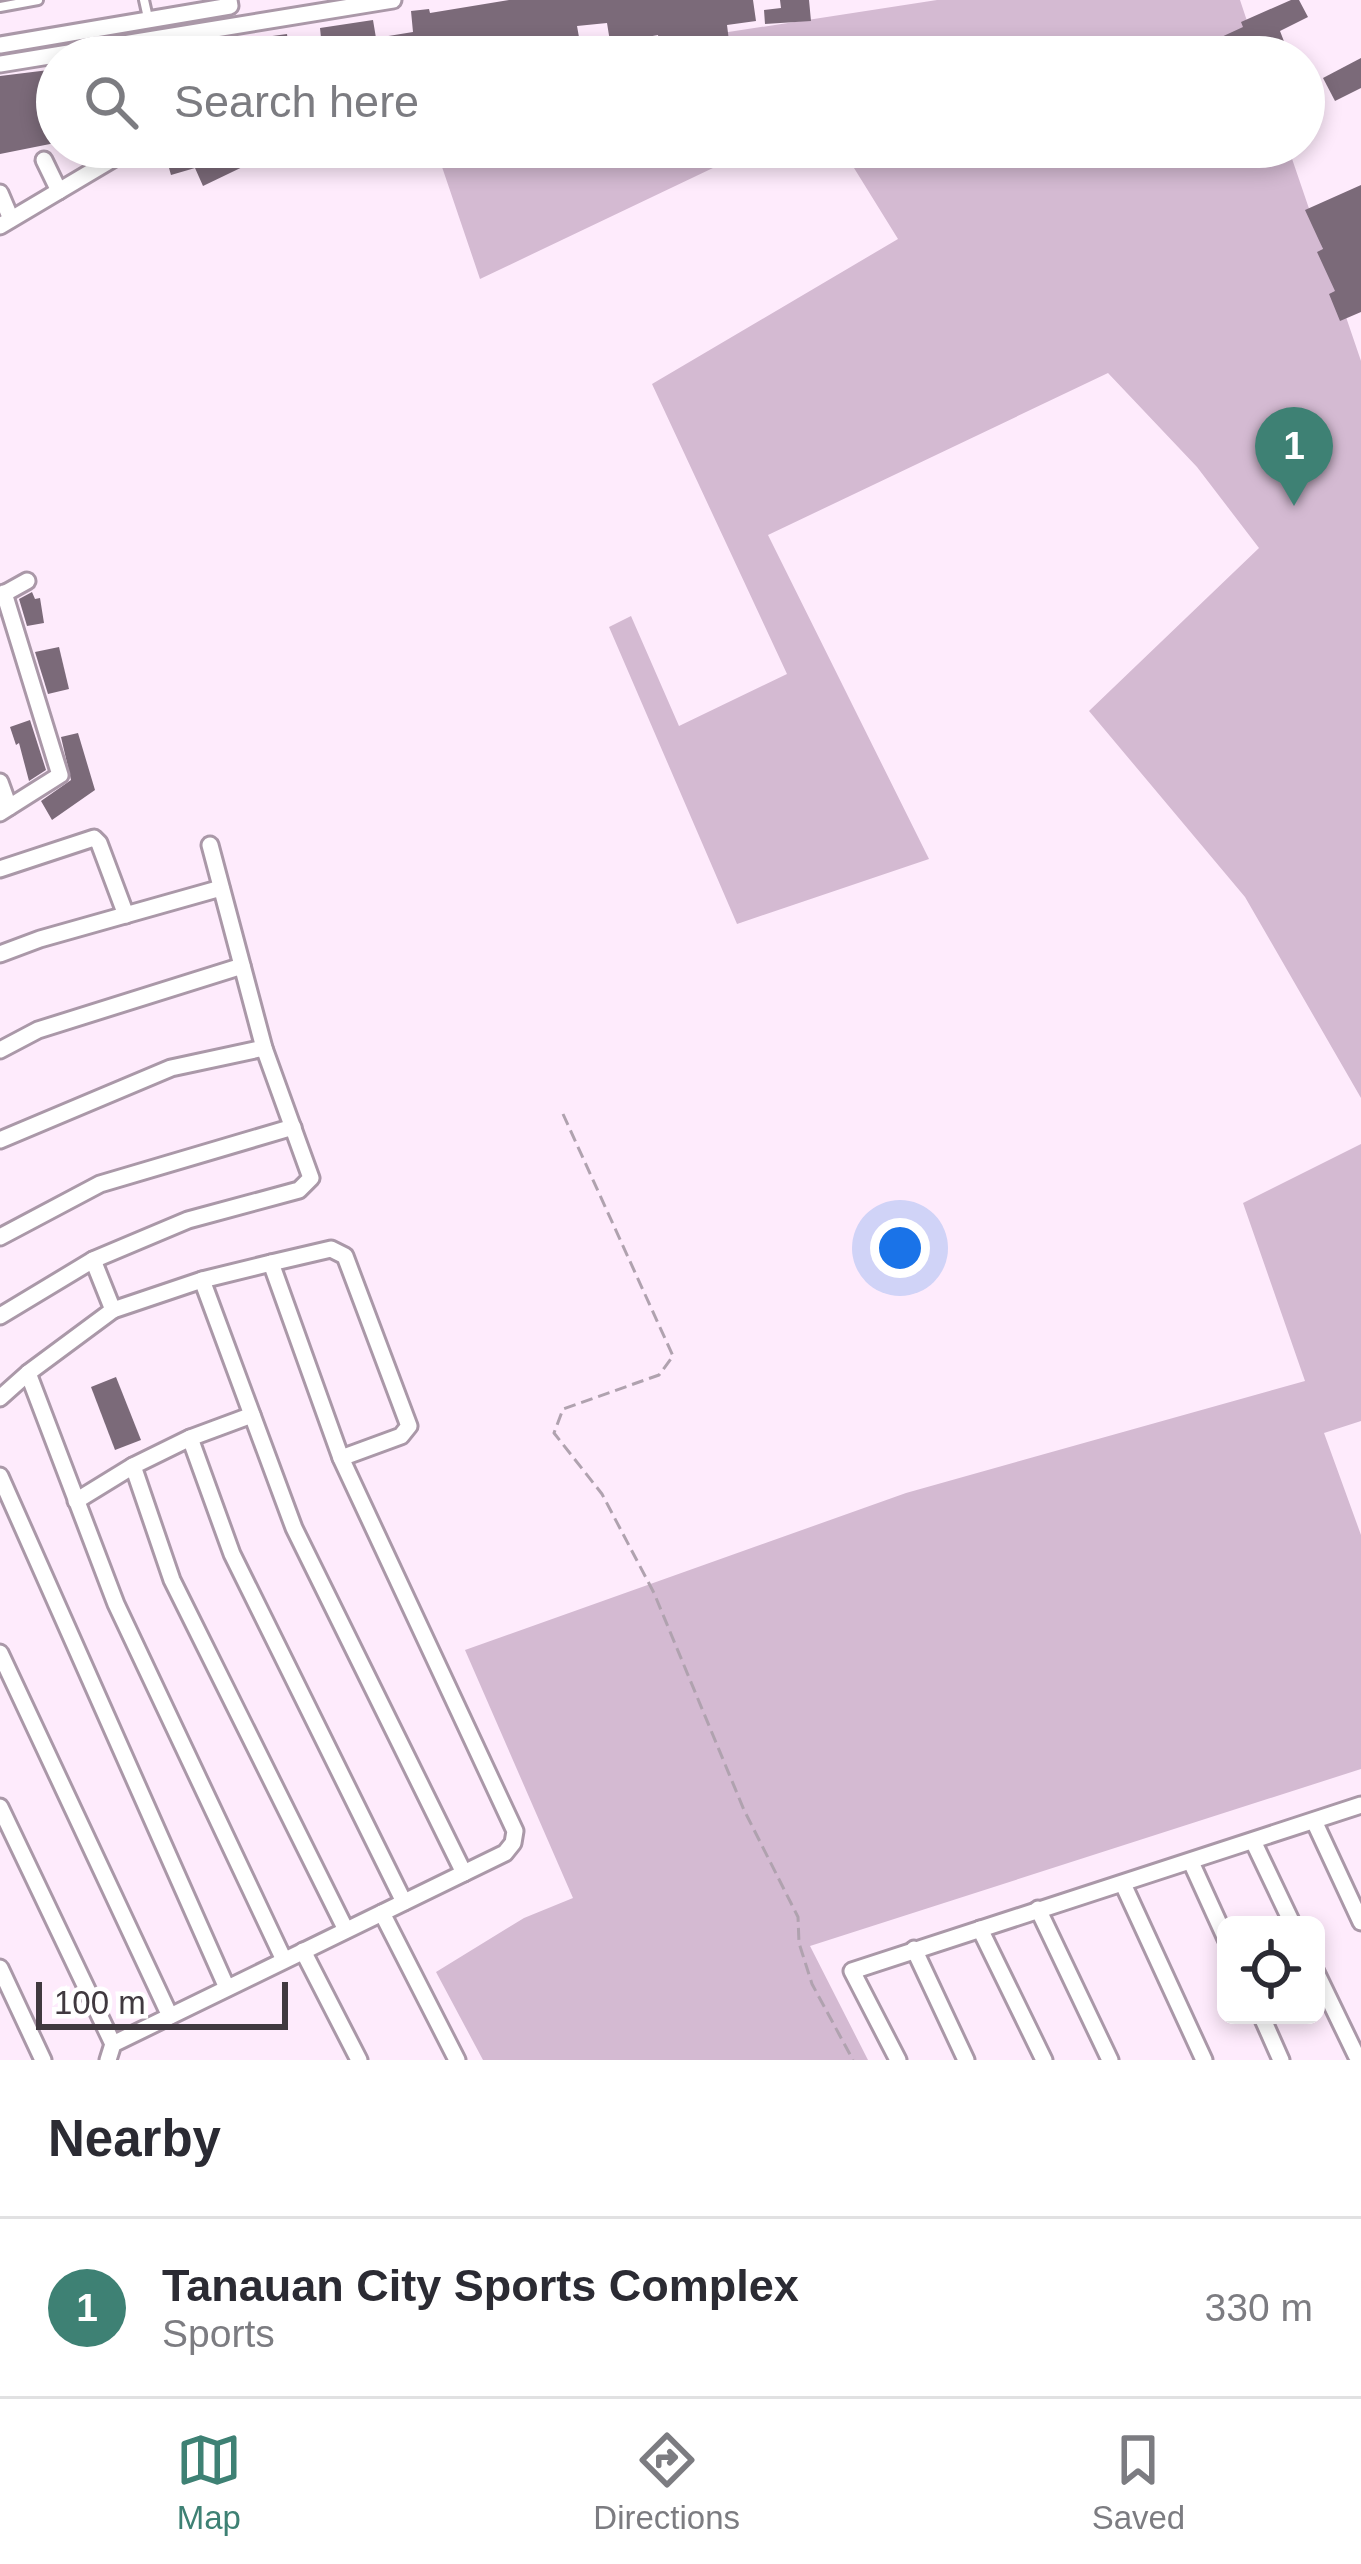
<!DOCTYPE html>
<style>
:root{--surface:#fff;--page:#f7f7f7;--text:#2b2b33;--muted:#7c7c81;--line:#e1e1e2;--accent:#3e8174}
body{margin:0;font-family:Arial,sans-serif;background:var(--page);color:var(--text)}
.controls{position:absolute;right:36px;bottom:36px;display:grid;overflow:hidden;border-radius:18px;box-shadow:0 6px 18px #0003}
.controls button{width:108px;height:108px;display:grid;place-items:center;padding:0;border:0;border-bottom:3px solid var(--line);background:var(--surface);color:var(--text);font:60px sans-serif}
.scale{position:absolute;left:36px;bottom:30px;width:252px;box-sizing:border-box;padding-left:12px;border:6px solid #40393f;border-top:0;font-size:33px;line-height:42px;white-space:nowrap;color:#40393f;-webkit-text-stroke:9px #fff;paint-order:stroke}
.you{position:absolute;left:900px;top:1248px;width:42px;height:42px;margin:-30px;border:9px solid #fff;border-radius:50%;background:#1a73e8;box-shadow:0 0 0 18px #1a73e833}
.badge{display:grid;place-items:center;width:78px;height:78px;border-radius:50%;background:var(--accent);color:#fff;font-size:39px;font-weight:700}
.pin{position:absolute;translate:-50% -99px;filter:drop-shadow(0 3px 6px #0008)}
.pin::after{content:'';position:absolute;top:63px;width:42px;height:36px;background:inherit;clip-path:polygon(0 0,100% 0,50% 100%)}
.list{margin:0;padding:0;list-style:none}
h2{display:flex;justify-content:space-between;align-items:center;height:156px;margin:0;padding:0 48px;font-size:51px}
h2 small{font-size:39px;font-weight:400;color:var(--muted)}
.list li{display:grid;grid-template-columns:78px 1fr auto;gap:36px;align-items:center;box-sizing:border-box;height:180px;padding:0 48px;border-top:3px solid var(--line)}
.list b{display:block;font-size:45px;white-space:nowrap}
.list p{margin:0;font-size:39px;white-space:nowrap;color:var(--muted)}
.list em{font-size:39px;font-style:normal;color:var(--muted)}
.icon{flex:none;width:66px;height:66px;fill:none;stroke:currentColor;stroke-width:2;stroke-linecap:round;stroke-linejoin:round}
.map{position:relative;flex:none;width:1361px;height:2060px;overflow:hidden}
.search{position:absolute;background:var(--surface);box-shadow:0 6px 18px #0003;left:36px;right:36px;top:36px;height:132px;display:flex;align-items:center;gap:30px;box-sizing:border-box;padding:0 42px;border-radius:66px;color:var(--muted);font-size:45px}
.sheet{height:336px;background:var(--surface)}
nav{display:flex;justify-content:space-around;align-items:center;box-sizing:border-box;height:168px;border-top:3px solid var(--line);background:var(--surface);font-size:33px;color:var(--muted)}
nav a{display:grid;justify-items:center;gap:6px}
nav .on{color:var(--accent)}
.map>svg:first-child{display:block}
.green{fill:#d4bad2}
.building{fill:#7b6a79}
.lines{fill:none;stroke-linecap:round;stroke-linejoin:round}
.service-casing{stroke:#aa98a8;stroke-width:14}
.minor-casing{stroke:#aa98a8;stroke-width:21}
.path{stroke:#b0a2af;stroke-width:3;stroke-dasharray:12 6;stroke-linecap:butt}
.service{stroke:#fff;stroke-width:8}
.minor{stroke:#fff;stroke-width:15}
</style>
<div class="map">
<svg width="1361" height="2060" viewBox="0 0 1361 2060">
<rect width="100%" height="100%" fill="#feebfc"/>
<!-- green -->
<g class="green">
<path d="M937 0H1240L1259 57H566Z"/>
<path d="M334 147H757L480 279 440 161 337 153Z"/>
<path d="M841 147H1288L1361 361V1098L1245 897 1089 711 1259 548 1197 467 1108 373 768 535 929 859 737 924 609 627 631 616 679 726 787 674 652 384 898 239Z"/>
<path d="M1361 1144V1421L1324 1433 1361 1535V1769L810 1946 868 2060H483L436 1972 524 1918 573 1898 465 1650 906 1493 1305 1381 1243 1203Z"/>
</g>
<!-- building -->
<g class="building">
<path d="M509 0H753L756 21 727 25 729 41 660 49 658 35 631 40 632 50 612 54 607 23 577 26 582 54 565 57H544L541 37 504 40 505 57H293L291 40 321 38 320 28 373 20 376 38 413 32 411 11 429 9 430 13Z"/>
<path d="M780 0H809L811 21 765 24 764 10 781 8Z"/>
<path d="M1291 0H1299L1308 17 1280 31 1290 57H1255L1252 50 1225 57 1217 39 1243 27 1241 22Z"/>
<path d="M287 34 289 52 190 57 189 47Z"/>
<path d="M1361 58V88L1335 101 1323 78Z"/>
<path d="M57 69V105L48 106 55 143 0 154V76Z"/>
<path d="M163 147H213L219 163 243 152 241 147H256L259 159 203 186 195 168 171 175Z"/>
<path d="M1361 185V312L1340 321 1329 294 1335 291 1317 252 1323 249 1305 210Z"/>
<path d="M32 592 35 599 40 598 44 623 27 626 19 599Z"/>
<path d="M59 647 69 689 48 694 35 652Z"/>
<path d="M30 720 46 770 29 781 19 743 16 745 10 727Z"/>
<path d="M78 733 95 790 52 820 41 801 71 780 61 737Z"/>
<path d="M116 1377 141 1440 115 1450 91 1387Z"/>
</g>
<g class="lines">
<!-- service casing -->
<g class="service-casing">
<g id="service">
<path d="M144 0 148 18"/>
<path d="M0 7 38 0"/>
</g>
</g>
<!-- minor casing -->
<g class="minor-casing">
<g id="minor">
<path d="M0 45 230 6 229 0"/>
<path d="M0 64 393 0"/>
<path d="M44 160 59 191"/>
<path d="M0 193 11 219"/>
<path d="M0 226 133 147"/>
<path d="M0 596 27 581"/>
<path d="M0 782 9 807"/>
<path d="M0 813 60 775 4 593"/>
<path d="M0 869 94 838 99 843 126 915"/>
<path d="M0 954 40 939 221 888"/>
<path d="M0 1050 38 1030 242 966"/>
<path d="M0 1140 171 1068 264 1048"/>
<path d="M0 1237 100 1184 293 1127"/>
<path d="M271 1263 331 1249 345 1256 409 1426 401 1436 341 1458"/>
<path d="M202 1280 294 1528 464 1873"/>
<path d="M0 1316 93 1260 188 1220 299 1190 311 1178 264 1048 210 845"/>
<path d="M28 1373 116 1604 284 1960"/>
<path d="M0 1398 28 1373 113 1310 93 1260"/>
<path d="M252 1415 190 1438 232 1554 404 1902"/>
<path d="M190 1438 133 1466 172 1580 346 1930"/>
<path d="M0 1476 227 1988"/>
<path d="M76 1501 133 1466"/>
<path d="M0 1653 170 2016"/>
<path d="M0 1807 113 2044"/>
<path d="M1314 1821 1361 1922"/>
<path d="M1253 1841 1293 1925"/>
<path d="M1191 1862 1226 1939"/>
<path d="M1123 1884 1204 2060"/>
<path d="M1038 1909 1110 2060"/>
<path d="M382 1913 457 2060"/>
<path d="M980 1929 1044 2060"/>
<path d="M914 1949 966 2060"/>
<path d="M303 1951 359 2060"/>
<path d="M0 1968 43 2060"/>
<path d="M1316 1972 1356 2055"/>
<path d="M1261 2015 1281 2060"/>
<path d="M108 2060 113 2044 505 1853 513 1843 515 1831 341 1458 271 1263 202 1280 113 1310"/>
<path d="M898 2060 852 1971 1361 1805"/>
</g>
</g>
<!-- path -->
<path class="path" d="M563 1114 673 1356 659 1375 563 1409 554 1433 602 1494 654 1593 744 1810 798 1917 799 1943 812 1984 853 2060"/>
<!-- service -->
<use href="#service" class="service"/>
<!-- minor -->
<use href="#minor" class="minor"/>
</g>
</svg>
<div class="controls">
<button><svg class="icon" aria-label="locate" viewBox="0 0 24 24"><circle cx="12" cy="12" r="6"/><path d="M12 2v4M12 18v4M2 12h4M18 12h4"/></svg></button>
</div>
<div class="scale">100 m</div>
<div class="you"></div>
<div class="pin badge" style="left:1294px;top:506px">1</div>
<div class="search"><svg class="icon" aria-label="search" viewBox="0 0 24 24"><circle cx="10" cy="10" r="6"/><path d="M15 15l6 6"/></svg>Search here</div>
</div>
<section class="sheet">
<h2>Nearby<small></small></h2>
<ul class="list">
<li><span class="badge">1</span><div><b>Tanauan City Sports Complex</b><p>Sports</p></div><em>330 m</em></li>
</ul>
</section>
<nav>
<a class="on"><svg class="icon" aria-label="map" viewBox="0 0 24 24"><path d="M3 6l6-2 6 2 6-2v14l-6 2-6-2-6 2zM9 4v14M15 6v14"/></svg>Map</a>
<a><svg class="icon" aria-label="directions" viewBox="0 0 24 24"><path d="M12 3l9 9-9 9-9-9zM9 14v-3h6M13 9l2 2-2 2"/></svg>Directions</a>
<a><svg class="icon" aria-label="saved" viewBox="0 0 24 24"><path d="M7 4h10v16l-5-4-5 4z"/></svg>Saved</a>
</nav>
